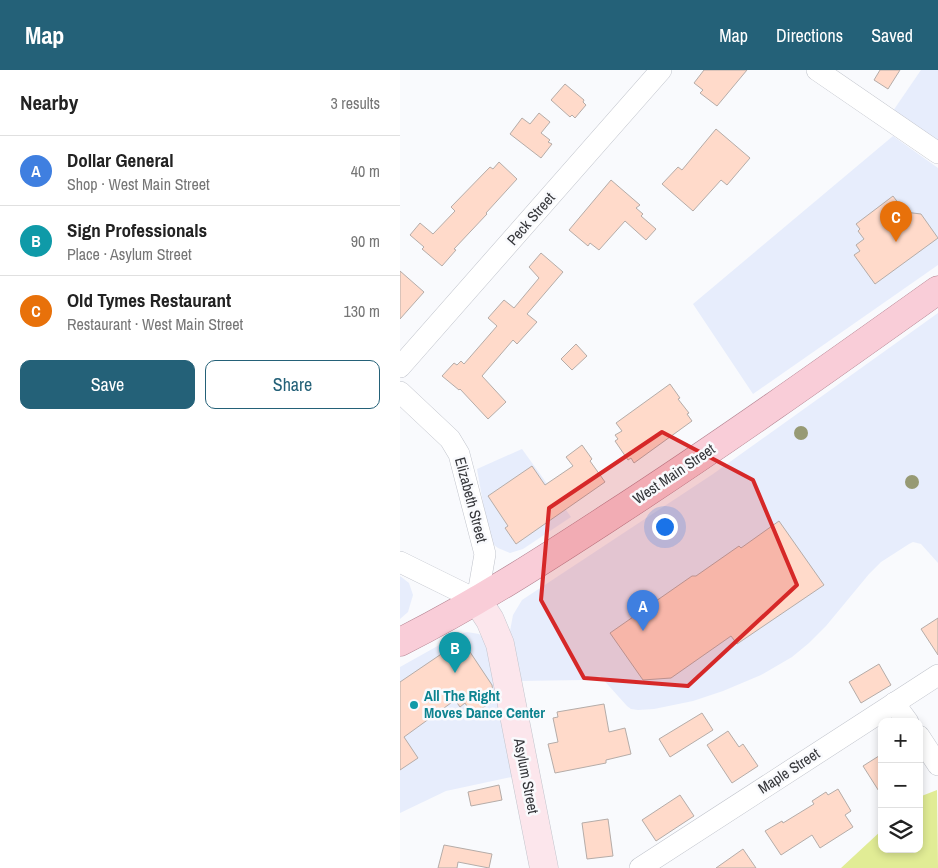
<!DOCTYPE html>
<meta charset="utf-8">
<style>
:root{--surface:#fff;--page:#f6f6f6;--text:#222;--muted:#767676;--line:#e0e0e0;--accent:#246178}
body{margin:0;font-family:"Archivo Narrow",sans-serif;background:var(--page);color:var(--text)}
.controls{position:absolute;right:15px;bottom:15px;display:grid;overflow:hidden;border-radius:10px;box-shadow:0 2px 8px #0003}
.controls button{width:45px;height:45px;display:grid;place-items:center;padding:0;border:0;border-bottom:1px solid var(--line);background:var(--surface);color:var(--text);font:25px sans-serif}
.you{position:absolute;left:264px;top:456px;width:18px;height:18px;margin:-12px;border:4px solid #fff;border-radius:50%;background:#1a73e8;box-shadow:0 0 0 8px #1a73e833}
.badge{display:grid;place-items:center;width:32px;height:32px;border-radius:50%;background:var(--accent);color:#fff;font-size:16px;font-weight:700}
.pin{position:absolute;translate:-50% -41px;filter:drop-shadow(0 1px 2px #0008)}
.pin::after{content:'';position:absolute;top:26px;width:18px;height:15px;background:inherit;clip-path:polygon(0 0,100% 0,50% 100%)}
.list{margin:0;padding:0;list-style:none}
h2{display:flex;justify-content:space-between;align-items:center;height:65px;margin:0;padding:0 20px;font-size:21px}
h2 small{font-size:16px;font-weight:400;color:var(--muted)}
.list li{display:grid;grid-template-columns:32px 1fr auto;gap:15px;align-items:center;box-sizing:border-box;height:70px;padding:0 20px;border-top:1px solid var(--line)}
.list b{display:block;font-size:19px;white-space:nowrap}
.list p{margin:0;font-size:16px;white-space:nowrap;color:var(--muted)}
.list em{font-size:16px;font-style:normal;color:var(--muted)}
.actions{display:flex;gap:10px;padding:15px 20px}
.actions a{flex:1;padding:11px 0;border:1px solid var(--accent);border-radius:10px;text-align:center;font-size:18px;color:var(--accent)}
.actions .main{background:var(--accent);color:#fff}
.icon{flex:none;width:28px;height:28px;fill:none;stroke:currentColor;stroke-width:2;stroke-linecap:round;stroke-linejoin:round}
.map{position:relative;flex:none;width:538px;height:798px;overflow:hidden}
header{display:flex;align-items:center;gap:30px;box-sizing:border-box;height:70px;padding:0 25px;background:var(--accent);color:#fff}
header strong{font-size:24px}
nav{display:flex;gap:28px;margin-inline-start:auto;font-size:18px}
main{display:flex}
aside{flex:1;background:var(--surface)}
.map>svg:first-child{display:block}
.built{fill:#e7edfc}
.green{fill:#e1ec95}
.building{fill:#ffdaca;stroke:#b5aca8}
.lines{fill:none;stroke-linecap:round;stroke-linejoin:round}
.street-casing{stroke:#c1c4cc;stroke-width:22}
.secondary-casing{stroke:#c1c4cc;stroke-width:29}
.primary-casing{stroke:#b28290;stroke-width:29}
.street{stroke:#fff;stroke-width:21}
.secondary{stroke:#fce6ec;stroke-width:28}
.primary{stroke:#f9cdd8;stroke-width:28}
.tree{fill:#979a74}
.marked{fill:#d62828;fill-opacity:0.2;stroke:#d62828;stroke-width:4;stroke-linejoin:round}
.culture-dot{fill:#0f9aa8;stroke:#f9fafd;stroke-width:2}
.labels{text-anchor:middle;stroke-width:5;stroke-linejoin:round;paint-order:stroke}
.street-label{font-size:15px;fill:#35363a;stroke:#f9fafd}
.culture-label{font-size:15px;font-weight:bold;fill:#0d838f;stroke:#f9fafd;text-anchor:start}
</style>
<header>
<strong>Map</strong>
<nav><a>Map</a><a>Directions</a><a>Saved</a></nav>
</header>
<main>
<aside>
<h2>Nearby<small>3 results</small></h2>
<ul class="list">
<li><span class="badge" style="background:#3f7fe0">A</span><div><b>Dollar General</b><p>Shop · West Main Street</p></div><em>40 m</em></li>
<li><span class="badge" style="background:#0f9aa8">B</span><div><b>Sign Professionals</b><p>Place · Asylum Street</p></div><em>90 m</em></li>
<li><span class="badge" style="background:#e8710a">C</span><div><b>Old Tymes Restaurant</b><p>Restaurant · West Main Street</p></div><em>130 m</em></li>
</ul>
<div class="actions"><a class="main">Save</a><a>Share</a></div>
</aside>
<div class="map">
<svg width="538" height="798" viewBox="0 0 538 798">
<rect width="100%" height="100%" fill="#f9fafd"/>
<!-- built -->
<g class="built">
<path d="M521 0H538V70L493 41Z"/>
<path d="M493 66 538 98V195L353 324 293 234Z"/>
<path d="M538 243V493L521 474 513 472 509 474 481 492 469 504 426 556 409 573 392 587 361 605 323 621 293 631 254 639 238 640 231 639 227 636 200 606 184 610 120 611 110 561 113 545 122 530 313 404Z"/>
<path d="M122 379 171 447 123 479 110 483 98 478 94 475 91 469 86 450 77 399Z"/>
<path d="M0 506 9 513 13 525 8 542 0 549Z"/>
<path d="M67 562 79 564 85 570 116 706 46 721 0 743V597L59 564Z"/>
</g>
<!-- green -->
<path class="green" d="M537 720 538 798H441L482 760V779H519V727Z"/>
<!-- building -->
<g class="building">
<path d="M304 0H347L317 36 300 23 303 20 294 13Z"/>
<path d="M480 0H500L488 19 474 10Z"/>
<path d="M165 14 184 30 183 32 186 35 175 48 172 45 170 47 151 30Z"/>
<path d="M139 43 150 52 141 63 150 70 148 72 152 74 141 88 110 64 122 48 130 54Z"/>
<path d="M316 59 350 88 327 115 321 110 293 141 262 114 278 97 282 100Z"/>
<path d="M99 92 117 109 86 143 87 144 54 179 56 180 42 196 22 179 24 177 10 165 20 153 33 164 55 141 51 137 90 97 93 99Z"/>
<path d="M211 110 240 135 236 138 243 144 241 146 256 159 246 170 225 151 199 180 190 173 188 176 169 160Z"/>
<path d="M493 126 505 142 521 144 538 168 475 214 454 185 460 181 456 175 464 169 458 161 460 159 456 154Z"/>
<path d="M141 183 163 202 127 244 137 252 117 274 113 270 82 306 106 332 88 349 60 319 59 320 42 306 54 293 57 295 61 291 64 294 97 256 88 248 104 230 114 238 139 208 129 197Z"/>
<path d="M0 201 24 222 0 249Z"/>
<path d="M176 274 187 286 172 300 161 289Z"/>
<path d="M270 314 280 328 278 329 289 343 287 344 292 351 234 393 231 388 228 390 215 371 218 369 215 365 222 361 216 353Z"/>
<path d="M182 375 192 389 190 391 205 412 116 474 105 458 108 456 88 426 132 396 145 415 173 396 166 387Z"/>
<path d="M379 451 424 515 337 574 331 566 271 608 243 610 210 563 292 506H296L339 476 341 478Z"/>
<path d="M538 548V585L521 559Z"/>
<path d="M62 570 92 615 94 631 72 644 65 633 60 637 55 630 4 667 18 688 0 700V612Z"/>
<path d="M479 594 491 615 461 633 449 612Z"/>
<path d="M204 634 209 662 225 658 231 684 206 690V693L155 703 148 674 158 672 153 648 158 647 157 642Z"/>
<path d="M302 643 313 660 270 687 259 669Z"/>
<path d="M328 661 339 677 343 674 358 696 332 713 307 675Z"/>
<path d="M482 684V726L463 696Z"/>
<path d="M99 715 102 730 71 736 68 722Z"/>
<path d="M438 719 451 741 445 745 453 757 420 778 412 765 381 785 365 761 382 751 383 753 414 734 412 731 426 722 428 725Z"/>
<path d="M280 725 294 746 256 771 242 750Z"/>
<path d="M208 749 213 786 187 789 182 753Z"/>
<path d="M44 775 92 784 89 798 58 792 57 798H38Z"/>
<path d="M343 779 356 798H316Z"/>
</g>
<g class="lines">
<!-- street casing -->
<g class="street-casing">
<g id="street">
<path d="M417 0 538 83"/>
<path d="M0 297 261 0"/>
<path d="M0 322 50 369 59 384 85 484 77 530 0 492"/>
<path d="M494 633 508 652"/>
<path d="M519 666 538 695"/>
<path d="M240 798 538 605"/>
</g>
</g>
<!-- secondary casing -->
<g class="secondary-casing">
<path id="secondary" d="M77 530 90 550 100 574 144 798"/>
</g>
<!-- primary casing -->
<g class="primary-casing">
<path id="primary" d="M0 572C74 535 142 491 211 446 322 374 430 297 538 220"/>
</g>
<!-- street -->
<use href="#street" class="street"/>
<!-- secondary -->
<use href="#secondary" class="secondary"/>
<!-- primary -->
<use href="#primary" class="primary"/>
</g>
<!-- trees -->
<g class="tree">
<circle cx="401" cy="363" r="7"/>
<circle cx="512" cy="412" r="7"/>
</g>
<!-- marked area -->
<path class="marked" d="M262 362 353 410 397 515 288 616 184 608 141 530 149 438Z"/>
<!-- markers -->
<circle class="culture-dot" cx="14" cy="635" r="5"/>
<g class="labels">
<!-- street labels -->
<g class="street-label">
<text transform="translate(131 149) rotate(-49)" y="5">Peck Street</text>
<text transform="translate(274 404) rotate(-34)" y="5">West Main Street</text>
<text transform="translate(71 430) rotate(75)" y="5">Elizabeth Street</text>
<text transform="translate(389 701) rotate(-33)" y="5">Maple Street</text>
<text transform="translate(126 706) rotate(79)" y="5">Asylum Street</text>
</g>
<!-- culture labels -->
<g class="culture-label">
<text x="24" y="631">All The Right<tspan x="24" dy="17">Moves Dance Center</tspan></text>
</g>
</g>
</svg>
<div class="controls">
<button>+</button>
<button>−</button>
<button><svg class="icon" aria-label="layers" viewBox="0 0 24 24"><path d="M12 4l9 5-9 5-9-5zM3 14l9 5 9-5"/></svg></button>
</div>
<div class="you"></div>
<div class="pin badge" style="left:243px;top:561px;background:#3f7fe0">A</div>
<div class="pin badge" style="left:55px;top:603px;background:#0f9aa8">B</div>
<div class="pin badge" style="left:496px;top:172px;background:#e8710a">C</div>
</div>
</main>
